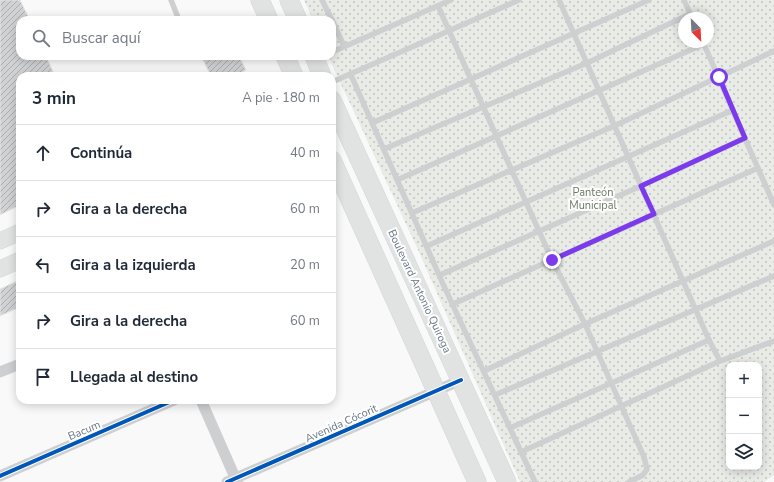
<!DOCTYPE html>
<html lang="es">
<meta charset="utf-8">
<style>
:root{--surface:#fff;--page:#f2f2f3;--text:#1f2937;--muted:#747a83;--line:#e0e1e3}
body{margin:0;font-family:"Nunito Sans",sans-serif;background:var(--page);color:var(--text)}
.controls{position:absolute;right:12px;bottom:12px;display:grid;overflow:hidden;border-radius:8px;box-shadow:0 2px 10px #0003}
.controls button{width:36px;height:36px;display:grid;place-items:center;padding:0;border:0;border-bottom:1px solid var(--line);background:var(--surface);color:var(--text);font:20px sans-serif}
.compass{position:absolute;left:678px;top:12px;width:36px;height:36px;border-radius:50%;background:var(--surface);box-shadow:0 2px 10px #0003;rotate:156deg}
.stop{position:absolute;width:12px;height:12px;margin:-9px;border:3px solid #7c3aed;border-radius:50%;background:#fff}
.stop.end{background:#7c3aed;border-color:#fff;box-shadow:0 1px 4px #0008}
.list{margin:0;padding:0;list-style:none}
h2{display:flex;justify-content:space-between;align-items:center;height:52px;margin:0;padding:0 16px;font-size:17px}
h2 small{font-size:13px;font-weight:400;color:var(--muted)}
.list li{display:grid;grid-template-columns:26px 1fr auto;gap:12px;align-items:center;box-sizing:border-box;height:56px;padding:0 16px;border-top:1px solid var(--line)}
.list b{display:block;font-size:15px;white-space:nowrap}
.list em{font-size:13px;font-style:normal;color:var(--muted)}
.icon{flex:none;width:22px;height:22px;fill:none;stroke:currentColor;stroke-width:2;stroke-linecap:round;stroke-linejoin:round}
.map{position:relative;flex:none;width:774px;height:482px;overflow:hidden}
.search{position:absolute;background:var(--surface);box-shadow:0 2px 10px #0003;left:16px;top:16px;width:320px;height:44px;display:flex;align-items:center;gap:10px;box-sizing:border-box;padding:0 14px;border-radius:12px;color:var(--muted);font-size:15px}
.panel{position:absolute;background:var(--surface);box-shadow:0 2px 10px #0003;left:16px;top:72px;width:320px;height:332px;border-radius:12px}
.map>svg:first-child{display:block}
.grass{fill:url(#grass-dots);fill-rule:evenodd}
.building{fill:url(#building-hatch);stroke:#e8e8e8}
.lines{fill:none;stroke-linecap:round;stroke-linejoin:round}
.secondary-casing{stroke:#d5d6d7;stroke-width:17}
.primary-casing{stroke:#d5d6d7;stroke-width:19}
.lane{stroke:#cecfd0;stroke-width:5.5}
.street{stroke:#cecfd0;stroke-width:11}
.secondary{stroke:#e1e2e2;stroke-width:16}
.primary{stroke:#e1e2e2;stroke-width:18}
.cycleway-casing{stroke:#fff;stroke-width:6}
.cycleway{stroke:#0057b8;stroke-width:4}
.route{stroke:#7c3aed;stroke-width:5}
.labels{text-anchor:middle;stroke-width:4;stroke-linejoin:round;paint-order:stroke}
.park-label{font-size:11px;fill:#687a64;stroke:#fff}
.street-label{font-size:11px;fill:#657683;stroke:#fff}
</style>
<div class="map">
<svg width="774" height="482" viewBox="0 0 774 482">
<defs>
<pattern id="grass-dots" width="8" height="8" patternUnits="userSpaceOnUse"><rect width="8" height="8" fill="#e8ebe6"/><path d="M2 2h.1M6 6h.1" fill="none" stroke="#c0c3c0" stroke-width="1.8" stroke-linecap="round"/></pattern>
<pattern id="building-hatch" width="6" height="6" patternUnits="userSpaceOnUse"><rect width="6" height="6" fill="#d0d2d3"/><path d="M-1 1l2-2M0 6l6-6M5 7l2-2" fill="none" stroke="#acafb1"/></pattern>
</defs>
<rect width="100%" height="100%" fill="#f9f9f9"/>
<!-- grass -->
<path class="grass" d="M304 0H774V475L764 482H520L418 250 328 56H332V20H313ZM684 18H708V42H684ZM729 365H759V467H729Z"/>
<!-- building -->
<g class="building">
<path d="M0 0H20L30 20H20V56H46L55 76H20V205L0 215Z"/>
<path d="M206 56H239L246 70 234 76H211L202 58Z"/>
<path d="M19 280 20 307 0 316V289Z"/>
</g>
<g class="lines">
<!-- secondary casing -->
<g class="secondary-casing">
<g id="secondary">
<path d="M0 241 20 232"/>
<path d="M0 269 20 260"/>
</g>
</g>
<!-- primary casing -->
<g class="primary-casing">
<g id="primary">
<path d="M260 0 269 20"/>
<path d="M289 0 298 20"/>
<path d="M285 56 294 76"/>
<path d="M314 56 322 76"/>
<path d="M332 100 507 482"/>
<path d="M332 160 477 482"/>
</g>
</g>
<!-- lane -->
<g class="lane">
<path d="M171 0 179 20"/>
<path d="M322 0 332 20"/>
<path d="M559 0 709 340 720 361"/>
<path d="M684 0 692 18"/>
<path d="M438 6 552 260 585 324 644 457 647 469 643 475 629 482"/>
<path d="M332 20 344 46"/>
<path d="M703 42 774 205"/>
<path d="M332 52 451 0"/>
<path d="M351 75 443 284 535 482"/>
<path d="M332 82 519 0"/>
<path d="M372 123 649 0"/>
<path d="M384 149 587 63 690 14"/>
<path d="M397 180 704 44"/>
<path d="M412 213 614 126 774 51"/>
<path d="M427 246 733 110"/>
<path d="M440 275 641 186 745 138"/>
<path d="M453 304 758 168"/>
<path d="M484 371 585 324 774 241"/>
<path d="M495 395 774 276"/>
<path d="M510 428 709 340"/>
<path d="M521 452 720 361 774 341"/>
</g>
<!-- street -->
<g class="street">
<path d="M0 372 20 364"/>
<path d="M201 400 237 482"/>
<path d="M0 476 174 400"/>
<path d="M227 482 461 380"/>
</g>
<!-- secondary -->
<use href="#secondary" class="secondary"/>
<!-- primary -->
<use href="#primary" class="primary"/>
<!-- cycleway casing -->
<g class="cycleway-casing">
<g id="cycleway">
<path d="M0 476 174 400"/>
<path d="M227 482 461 380"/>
</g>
</g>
<!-- cycleway -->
<use href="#cycleway" class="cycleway"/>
</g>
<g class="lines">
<!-- route -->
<path class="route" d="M552 260 654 214 641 186 745 138 719 77"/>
</g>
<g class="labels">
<!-- park labels -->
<g class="park-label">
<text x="593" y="196">Panteón<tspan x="593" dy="13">Municipal</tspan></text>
</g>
<!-- street labels -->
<g class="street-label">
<text transform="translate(420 291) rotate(65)" y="4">Boulevard Antonio Quiroga</text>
<text transform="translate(341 423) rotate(-24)" y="4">Avenida Cócorit</text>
<text transform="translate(84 430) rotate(-23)" y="4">Bacum</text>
</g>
</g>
</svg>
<div class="controls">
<button>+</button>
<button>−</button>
<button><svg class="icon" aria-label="layers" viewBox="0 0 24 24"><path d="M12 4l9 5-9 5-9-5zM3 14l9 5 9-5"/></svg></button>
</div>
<svg class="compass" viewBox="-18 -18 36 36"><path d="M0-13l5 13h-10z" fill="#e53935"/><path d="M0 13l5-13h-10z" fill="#747a83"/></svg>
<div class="stop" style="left:719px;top:77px"></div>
<div class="stop end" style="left:552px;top:260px"></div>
<div class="search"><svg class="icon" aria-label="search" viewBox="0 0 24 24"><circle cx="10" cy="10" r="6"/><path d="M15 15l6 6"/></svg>Buscar aquí</div>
<section class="panel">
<h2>3 min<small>A pie · 180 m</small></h2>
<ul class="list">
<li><svg class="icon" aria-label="ahead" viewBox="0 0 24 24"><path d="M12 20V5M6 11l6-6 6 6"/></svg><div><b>Continúa</b></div><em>40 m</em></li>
<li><svg class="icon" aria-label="right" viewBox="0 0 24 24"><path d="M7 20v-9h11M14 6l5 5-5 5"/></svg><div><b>Gira a la derecha</b></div><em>60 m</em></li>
<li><svg class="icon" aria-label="left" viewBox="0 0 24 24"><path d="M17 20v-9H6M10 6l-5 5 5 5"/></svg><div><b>Gira a la izquierda</b></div><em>20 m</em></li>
<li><svg class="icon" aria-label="right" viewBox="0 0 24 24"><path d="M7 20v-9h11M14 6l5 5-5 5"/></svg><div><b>Gira a la derecha</b></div><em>60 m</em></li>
<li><svg class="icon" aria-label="arrive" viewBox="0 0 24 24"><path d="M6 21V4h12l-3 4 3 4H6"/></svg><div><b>Llegada al destino</b></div></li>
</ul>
</section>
</div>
